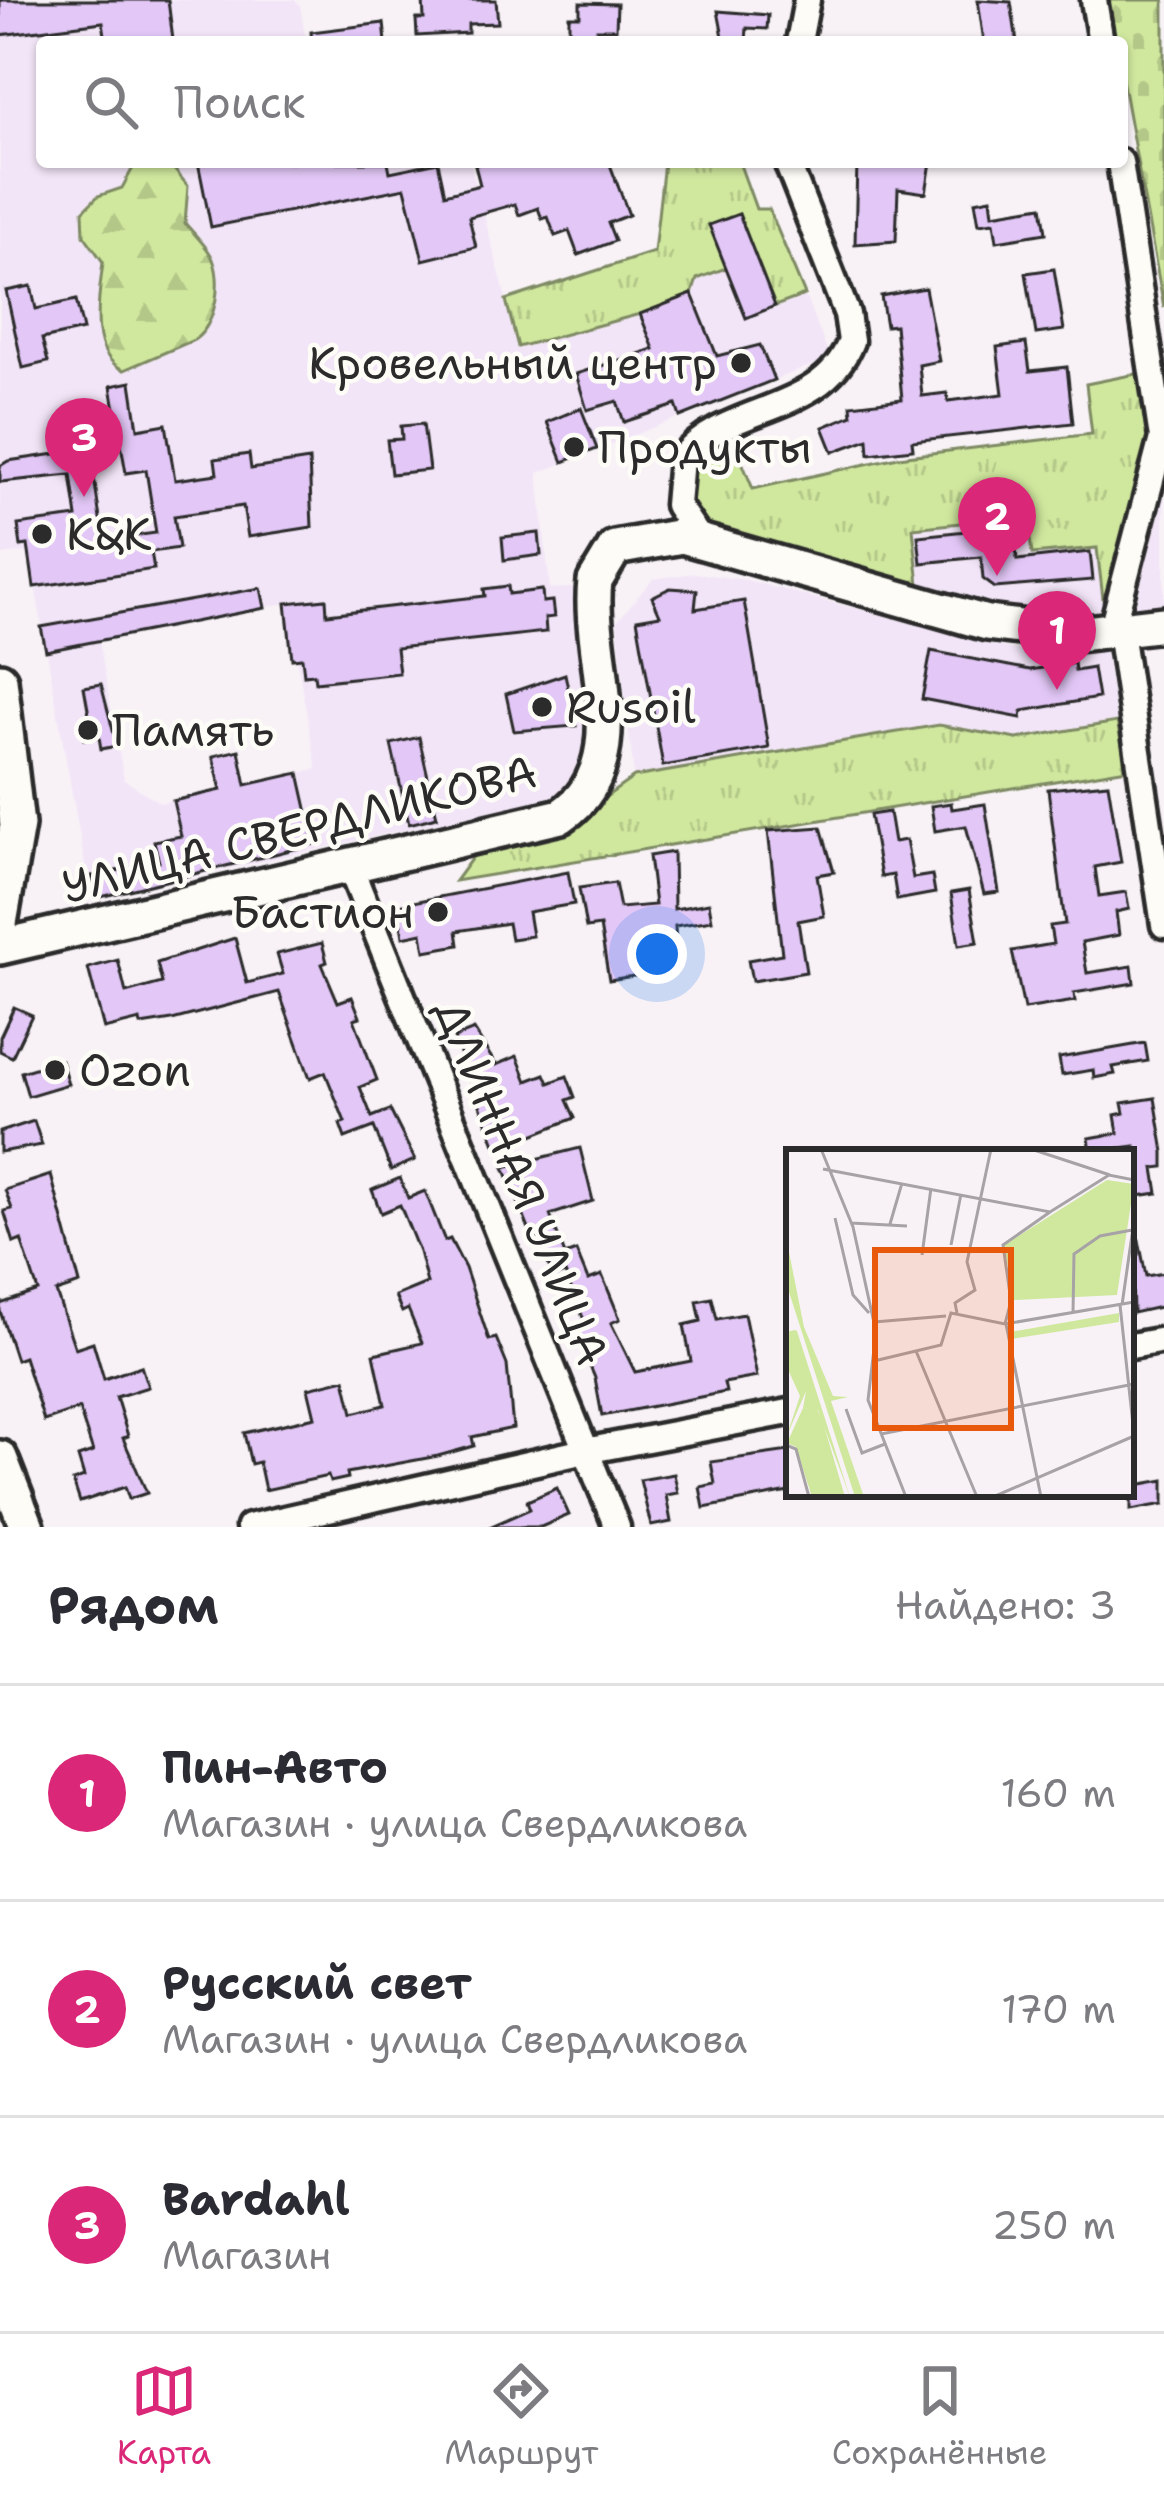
<!DOCTYPE html>
<html lang="ru">
<meta charset="utf-8">
<style>
:root{--surface:#fff;--page:#f7f7f7;--text:#2b2b33;--muted:#7c7c81;--line:#e1e1e2;--accent:#db2777}
body{margin:0;font-family:"Shantell Sans",sans-serif;background:var(--page);color:var(--text)}
.you{position:absolute;left:657px;top:954px;width:42px;height:42px;margin:-30px;border:9px solid #fff;border-radius:50%;background:#1a73e8;box-shadow:0 0 0 18px #1a73e833}
.badge{display:grid;place-items:center;width:78px;height:78px;border-radius:50%;background:var(--accent);color:#fff;font-size:39px;font-weight:700}
.pin{position:absolute;translate:-50% -99px;filter:drop-shadow(0 3px 6px #0008)}
.pin::after{content:'';position:absolute;top:63px;width:42px;height:36px;background:inherit;clip-path:polygon(0 0,100% 0,50% 100%)}
.list{margin:0;padding:0;list-style:none}
h2{display:flex;justify-content:space-between;align-items:center;height:156px;margin:0;padding:0 48px;font-size:51px}
h2 small{font-size:39px;font-weight:400;color:var(--muted)}
.list li{display:grid;grid-template-columns:78px 1fr auto;gap:36px;align-items:center;box-sizing:border-box;height:216px;padding:0 48px;border-top:3px solid var(--line)}
.list b{display:block;font-size:45px;white-space:nowrap}
.list p{margin:0;font-size:39px;white-space:nowrap;color:var(--muted)}
.list em{font-size:39px;font-style:normal;color:var(--muted)}
.icon{flex:none;width:66px;height:66px;fill:none;stroke:currentColor;stroke-width:2;stroke-linecap:round;stroke-linejoin:round}
.map{position:relative;flex:none;width:1164px;height:1527px;overflow:hidden}
.search{position:absolute;background:var(--surface);box-shadow:0 3px 9px #0004;left:36px;right:36px;top:36px;height:132px;display:flex;align-items:center;gap:30px;box-sizing:border-box;padding:0 42px;border-radius:12px;color:var(--muted);font-size:45px}
.sheet{height:804px;background:var(--surface)}
nav{display:flex;justify-content:space-around;align-items:center;box-sizing:border-box;height:168px;border-top:3px solid var(--line);background:var(--surface);font-size:33px;color:var(--muted)}
nav a{display:grid;justify-items:center;gap:6px}
nav .on{color:var(--accent)}
.map>svg:first-child{display:block}
.built{fill:#f2e5f7;fill-rule:evenodd}
.grass{fill:url(#grass-tufts);stroke:#7e8a64;stroke-width:3}
.forest{fill:url(#forest-firs);stroke:#7e8a64;stroke-width:3}
.cemetery{fill:url(#cemetery-stones);stroke:#7e8a64;stroke-width:3}
.building{fill:#e3c8f7;stroke:#2b2b2b;stroke-width:3}
.lines{fill:none;stroke-linecap:round;stroke-linejoin:round}
.street-casing{stroke:#2b2b2b;stroke-width:33}
.secondary-casing{stroke:#2b2b2b;stroke-width:42}
.street{stroke:#fdfcf7;stroke-width:24}
.secondary{stroke:#fdfcf7;stroke-width:33}
.poi-dot{fill:#2b2b2b;stroke:#fdfcf7;stroke-width:4.5}
.labels{text-anchor:middle;stroke-width:9;stroke-linejoin:round;paint-order:stroke}
.poi-label{font-size:45px;fill:#2b2b2b;stroke:#fdfcf7;text-anchor:start}
.street-label{font-size:45px;fill:#2b2b2b;stroke:#fdfcf7}
.inset-road{fill:none;stroke:#a6a2a5;stroke-width:3}
.view{fill:#e8590c;fill-opacity:0.15;stroke:#e8590c;stroke-width:6}
.inset-edge{fill:none;stroke:#2b2b2b;stroke-width:6}
</style>
<div class="map">
<svg width="1164" height="1527" viewBox="0 0 1164 1527">
<defs>
<pattern id="grass-tufts" width="24" height="20" patternUnits="userSpaceOnUse" patternTransform="scale(3)"><rect width="24" height="20" fill="#d0e89e"/><path d="M3 7l-1-3M5 7V3M7 7l1-3M15 17l-1-3M17 17v-4M19 17l1-3" fill="none" stroke="#b3c788"/></pattern>
<pattern id="forest-firs" width="22" height="20" patternUnits="userSpaceOnUse" patternTransform="scale(3)"><rect width="22" height="20" fill="#d0e89e"/><path d="M5 1l3.5 6h-7zM16 11l3.5 6h-7z" fill="#b3c788"/></pattern>
<pattern id="cemetery-stones" width="16" height="16" patternUnits="userSpaceOnUse" patternTransform="scale(3)"><rect width="16" height="16" fill="#d0e89e"/><path d="M2 7V4a2 2 0 0 1 4 0v3zM10 15v-3a2 2 0 0 1 4 0v3z" fill="#b3c788"/></pattern>
</defs>
<rect width="100%" height="100%" fill="#f8f2f7"/>
<filter id="ink" filterUnits="userSpaceOnUse"><feTurbulence type="fractalNoise" baseFrequency=".00833" numOctaves="2"/><feDisplacementMap in="SourceGraphic" scale="24" xChannelSelector="R" yChannelSelector="G"/><feConvolveMatrix kernelMatrix="1 2 1 2 8 2 1 2 1" color-interpolation-filters="sRGB"/></filter>
<g filter="url(#ink)">
<!-- built -->
<g class="built">
<path d="M0 0H294L300 5 306 42H42V162H470L519 347 726 268 746 317 805 295 830 358 538 473 550 589 586 587 596 734 572 793 91 899 29 552 0 555ZM286 603 317 769 161 803 124 780 99 641Z"/>
<path d="M1164 458V613L1119 619Z"/>
<path d="M1028 516 1097 547 1106 624 1082 626 920 594 913 528Z"/>
<path d="M695 573 746 580 1033 655 1104 643 1117 722 1017 739 939 725 634 777 617 621 653 579Z"/>
</g>
<!-- grass -->
<g class="grass">
<path d="M664 162H739L756 209H769L805 295 775 306 739 214 710 226 726 268 697 279 692 294 640 314 518 347 506 300 654 252Z"/>
<path d="M1141 373 1155 433 1104 607 1097 548 1032 554 1027 516 913 528 920 594 708 527 693 510 690 477 709 454 736 447 753 489 898 457 1092 434 1086 384Z"/>
<path d="M1117 722 1127 769 455 881 474 855 558 831 634 777 939 725 1017 739Z"/>
</g>
<!-- forest -->
<path class="forest" d="M159 164 173 168 188 186 185 223C193 233 205 244 211 255 224 279 216 325 194 340L124 370C86 354 100 292 103 262L84 235 83 211 98 196 122 188 134 166Z"/>
<!-- cemetery -->
<path class="cemetery" d="M1108 0H1164V308L1122 79V42H1115Z"/>
<!-- building -->
<g class="building">
<path d="M0 0H168L173 40 106 42 103 22 0 35Z"/>
<path d="M423 0H496L498 23 468 24V33L417 36 416 19H424Z"/>
<path d="M978 0 1011 2 1017 42H984Z"/>
<path d="M580 3 617 4 616 29H597V37L569 36V16H580Z"/>
<path d="M718 11 768 15 767 29 747 28 746 42H724Z"/>
<path d="M384 23 386 42H312L311 32Z"/>
<path d="M198 162H388L390 172 438 162 445 194 480 185 475 165 484 162H609L629 215 608 223 615 241 578 255 569 231 555 236 548 217 542 219 538 208 519 215 515 204 469 217 476 247 423 260 405 188 211 227Z"/>
<path d="M857 162H931L926 193 898 189 896 241 855 244Z"/>
<path d="M991 198 993 214 1042 206 1046 233 997 241 994 222 979 224 975 201Z"/>
<path d="M739 214 775 306 746 318 709 225Z"/>
<path d="M1054 269 1064 330 1036 334 1026 273Z"/>
<path d="M31 286 36 309 76 300 83 330 42 339 48 362 23 368 6 291Z"/>
<path d="M925 288 939 361 919 365 922 396 947 393 948 401 1003 394 997 347 1026 343 1030 371 1067 367 1073 423 912 441 913 449 869 454 868 439 833 452 823 427 852 415 851 405 902 399 895 325 886 326 881 296Z"/>
<path d="M692 294 717 356 760 345 774 380 680 417 676 405 624 422 617 401 587 410 576 374 654 349 640 314Z"/>
<path d="M131 382 138 429 166 424 175 480 217 474 215 459 249 454 251 469 309 460 312 527 248 537 243 506 174 516 179 548 151 552 154 569 34 587 28 545 21 546 18 525 77 517 71 475 0 482V466L8 461 90 449 103 540 156 533 146 470 126 473 111 386Z"/>
<path d="M581 408 597 449 563 462 547 422Z"/>
<path d="M423 424 429 470 391 474 387 440 402 439 401 426Z"/>
<path d="M976 530V538L1015 534 1017 560 1090 552 1093 580 995 588 983 579 981 557 921 563 918 536Z"/>
<path d="M539 533 541 555 504 560 502 537Z"/>
<path d="M508 586 509 594 542 590 543 602 552 601 554 617 545 618 546 632 396 648 399 673 315 682 314 674 304 675 302 658 292 659 286 603 326 599 327 614 485 596 484 589Z"/>
<path d="M261 588 265 608 46 651 41 627Z"/>
<path d="M670 588 697 590 695 609 744 601 769 748 663 766 637 619 660 615 652 597Z"/>
<path d="M931 651 1030 670 1074 663 1075 671 1093 668 1098 698 1022 711 1021 718 922 699Z"/>
<path d="M565 674 576 726 514 731 506 694Z"/>
<path d="M101 684 117 746 101 749 99 737 84 739 81 722 90 720 84 687Z"/>
<path d="M419 737 437 817 409 824 391 744Z"/>
<path d="M239 750 246 785 299 773 315 844 97 898 92 876 159 862 154 841 181 836 173 801 221 790 213 756Z"/>
<path d="M1108 783 1121 862 1095 867 1099 896 1126 892 1129 909 1116 912 1119 935 1082 942 1087 973 1132 966 1134 983 1074 993 1075 1001 1024 1009 1012 951 1053 944 1050 926 1065 924 1048 789Z"/>
<path d="M951 803 952 809 985 804 999 892 984 894 966 826 935 831 931 806Z"/>
<path d="M889 812 894 842 906 840 913 878 932 875 935 893 897 900 893 875 881 877 870 815Z"/>
<path d="M821 827 834 872 817 875 824 916 798 921 806 972 752 981 748 960 782 954 768 831Z"/>
<path d="M673 852 674 909 709 903 712 920 675 926 676 943 635 946 640 975 609 980 600 926 586 928 579 888 615 883 620 908 655 905 649 856Z"/>
<path d="M568 872 574 904 528 912 532 936 511 939 508 923 457 931 459 945 425 951 422 933 403 937 398 905Z"/>
<path d="M969 890 978 942 959 945 951 893Z"/>
<path d="M235 938 247 983 283 974 277 954 322 943 327 962 322 964 338 1002 352 997 360 1017 354 1019 377 1080 360 1087 372 1117 390 1110 415 1160 391 1170 374 1127 345 1138 340 1124 345 1122 325 1072 310 1078 279 992 172 1020 141 1025 140 1020 104 1029 88 968 118 960 126 993 162 983 157 963Z"/>
<path d="M14 1007 32 1015 12 1057 0 1051V1037Z"/>
<path d="M474 1030 496 1065 517 1056 527 1081 545 1074 549 1083 567 1076 575 1097 567 1100 575 1118 497 1149 454 1038Z"/>
<path d="M1145 1043 1148 1061 1113 1067 1115 1074 1094 1078 1093 1070 1062 1075 1059 1058Z"/>
<path d="M61 1060 68 1084 28 1096 21 1072Z"/>
<path d="M1155 1098 1164 1152V1167L1154 1168 1158 1193 1131 1197V1178L1140 1177 1135 1146 1091 1152 1089 1138 1118 1133 1115 1115 1124 1113 1122 1103Z"/>
<path d="M34 1121 42 1145 0 1152V1132Z"/>
<path d="M580 1148 593 1201 550 1215 565 1255 576 1251 588 1280 602 1275 620 1319 611 1323 635 1372 691 1361 684 1325 701 1321 697 1301 712 1298 717 1319 744 1314 757 1377 724 1383 726 1392 602 1416 595 1378 574 1329 586 1325 565 1273 553 1277 538 1237 533 1239 504 1167Z"/>
<path d="M51 1175 80 1284 56 1292 75 1348 93 1342 104 1379 141 1366 148 1387 116 1397 128 1436 123 1438 147 1493 129 1499 125 1487 80 1502 73 1481 84 1477 78 1457 93 1452 79 1409 44 1421 24 1357 16 1360 0 1311V1304L38 1291 21 1240 14 1243 4 1211 12 1209 5 1190Z"/>
<path d="M400 1178 408 1198 425 1191 445 1241 450 1239 465 1268 489 1340 496 1338 507 1365 513 1428 472 1437 474 1446 438 1456 347 1473 348 1478 330 1482 328 1476 265 1490 259 1462 251 1464 244 1433 315 1417 308 1388 345 1379 353 1413 385 1405 374 1354 422 1343 408 1309 402 1312 395 1296 427 1283 419 1252 400 1205 381 1213 372 1190Z"/>
<path d="M1131 1240H1139L1146 1276 1164 1273V1306L1133 1313Z"/>
<path d="M789 1451V1492L704 1508 700 1487 715 1484 711 1462Z"/>
<path d="M674 1474 678 1493 666 1495 671 1522 651 1526 640 1480Z"/>
<path d="M1164 1480V1504L1131 1510V1486Z"/>
<path d="M557 1488 569 1515 541 1527H489L530 1509 527 1501Z"/>
</g>
<g class="lines">
<!-- street casing -->
<g class="street-casing">
<g id="street">
<path d="M1094 0 1101 42"/>
<path d="M799 42 807 0"/>
<path d="M700 539 677 505 681 459C725 403 823 416 851 341L847 314 787 162"/>
<path d="M1120 631 1164 925"/>
<path d="M1111 632 1162 438 1120 162"/>
<path d="M350 867 617 1527"/>
<path d="M1131 1346 1164 1340"/>
<path d="M249 1527 585 1451 789 1412"/>
</g>
</g>
<!-- secondary casing -->
<g class="secondary-casing">
<g id="secondary">
<path d="M0 680 17 825 0 923"/>
<path d="M0 947 561 816C639 764 586 655 595 581L615 548 682 536 987 623 1077 634 1164 624"/>
<path d="M0 1458 27 1527"/>
</g>
</g>
<!-- street -->
<use href="#street" class="street"/>
<!-- secondary -->
<use href="#secondary" class="secondary"/>
</g>
</g>
<!-- markers -->
<g class="poi-dot">
<circle cx="741" cy="363" r="12"/>
<circle cx="574" cy="447" r="12"/>
<circle cx="42" cy="534" r="12"/>
<circle cx="542" cy="707" r="12"/>
<circle cx="88" cy="730" r="12"/>
<circle cx="438" cy="912" r="12"/>
<circle cx="55" cy="1070" r="12"/>
</g>
<g class="labels">
<!-- poi labels -->
<g class="poi-label">
<text x="717" y="379" text-anchor="end">Кровельный центр</text>
<text x="598" y="463">Продукты</text>
<text x="66" y="550">K&amp;K</text>
<text x="566" y="723">Rusoil</text>
<text x="112" y="746">Память</text>
<text x="414" y="928" text-anchor="end">Бастион</text>
<text x="79" y="1086">Ozon</text>
</g>
<!-- street labels -->
<g class="street-label">
<text transform="translate(299 829) rotate(-14)" y="16">УЛИЦА СВЕРДЛИКОВА</text>
<text transform="translate(522 1182) rotate(68)" y="16">ДЛИННАЯ УЛИЦА</text>
</g>
</g>
<!-- overview -->
<g transform="translate(786 1149)">
<rect width="348" height="348" fill="#f8f2f7"/>
<path d="M0 88 18 178 47 247 62 248 45 252 78 348H69L2 140ZM333 164V173L225 190 224 183ZM9 181 11 182 64 348 32 261 17 259 20 242 0 289 14 247 0 216V183Z" fill="#d0e89e"/>
<path d="M17 259 31 260 36 270 59 348H26L10 298 1 294Z" fill="#d0e89e"/>
<path d="M321 31 348 35 331 146 228 151 218 96Z" fill="#d0e89e"/>
<path class="inset-road" d="M35 0 67 78 90 183 82 251 120 348M245 0 324 26M37 20 264 63 323 26 348 31M49 69 67 146 83 164M65 74 121 77M104 75 116 34M165 96 175 45M136 106 145 39M334 156 348 285M336 156 348 72M171 164 169 154 189 141 181 113 205 0M287 164 288 105 314 87 346 81M88 173 160 167M219 175 225 152 217 96 264 63M220 175 255 348M130 202 191 348M88 212 155 196 165 164 219 175 348 153M60 260 76 304 99 295M95 285 348 235M0 296 10 300 23 348M207 348 348 287"/>
<path class="view" d="M89 101H225V279H89Z"/>
<rect width="348" height="348" class="inset-edge"/>
</g>
</svg>
<div class="you"></div>
<div class="pin badge" style="left:1057px;top:690px">1</div>
<div class="pin badge" style="left:997px;top:576px">2</div>
<div class="pin badge" style="left:84px;top:497px">3</div>
<div class="search"><svg class="icon" aria-label="search" viewBox="0 0 24 24"><circle cx="10" cy="10" r="6"/><path d="M15 15l6 6"/></svg>Поиск</div>
</div>
<section class="sheet">
<h2>Рядом<small>Найдено: 3</small></h2>
<ul class="list">
<li><span class="badge">1</span><div><b>Пин-Авто</b><p>Магазин · улица Свердликова</p></div><em>160 m</em></li>
<li><span class="badge">2</span><div><b>Русский свет</b><p>Магазин · улица Свердликова</p></div><em>170 m</em></li>
<li><span class="badge">3</span><div><b>Bardahl</b><p>Магазин</p></div><em>250 m</em></li>
</ul>
</section>
<nav>
<a class="on"><svg class="icon" aria-label="map" viewBox="0 0 24 24"><path d="M3 6l6-2 6 2 6-2v14l-6 2-6-2-6 2zM9 4v14M15 6v14"/></svg>Карта</a>
<a><svg class="icon" aria-label="directions" viewBox="0 0 24 24"><path d="M12 3l9 9-9 9-9-9zM9 14v-3h6M13 9l2 2-2 2"/></svg>Маршрут</a>
<a><svg class="icon" aria-label="saved" viewBox="0 0 24 24"><path d="M7 4h10v16l-5-4-5 4z"/></svg>Сохранённые</a>
</nav>
